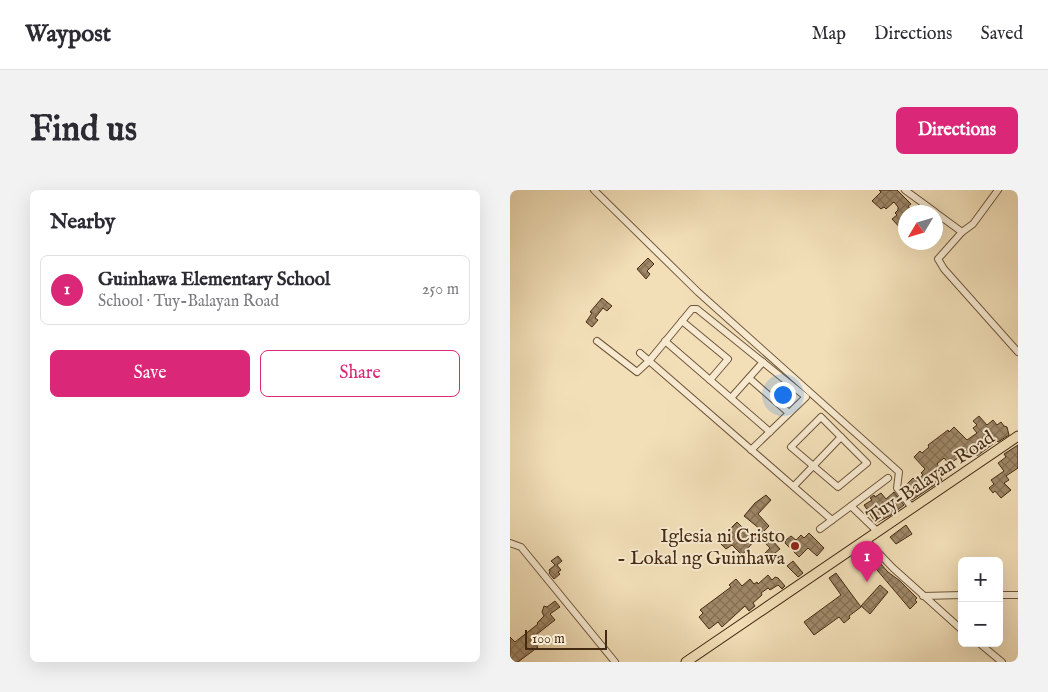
<!DOCTYPE html>
<meta charset="utf-8">
<style>
:root{--surface:#fff;--page:#f2f2f3;--text:#2b2b33;--muted:#7c7c81;--line:#e1e1e2;--accent:#db2777}
body{margin:0;font-family:"IM FELL English",serif;background:var(--page);color:var(--text)}
.controls{position:absolute;right:15px;bottom:15px;display:grid;overflow:hidden;border-radius:8px;box-shadow:0 5px 20px #0002}
.controls button{width:45px;height:45px;display:grid;place-items:center;padding:0;border:0;border-bottom:1px solid var(--line);background:var(--surface);color:var(--text);font:25px sans-serif}
.compass{position:absolute;left:388px;top:15px;width:45px;height:45px;border-radius:50%;background:var(--surface);box-shadow:0 5px 20px #0002;rotate:232deg}
.scale{position:absolute;left:15px;bottom:12px;width:82px;box-sizing:border-box;padding-left:5px;border:2px solid #452a12;border-top:0;font-size:14px;line-height:18px;white-space:nowrap;color:#452a12;-webkit-text-stroke:4px #f7ead1;paint-order:stroke}
.you{position:absolute;left:272px;top:204px;width:18px;height:18px;margin:-12px;border:4px solid #fff;border-radius:50%;background:#1a73e8;box-shadow:0 0 0 8px #1a73e833}
.badge{display:grid;place-items:center;width:32px;height:32px;border-radius:50%;background:var(--accent);color:#fff;font-size:16px;font-weight:700}
.pin{position:absolute;translate:-50% -41px;filter:drop-shadow(0 1px 2px #0008)}
.pin::after{content:'';position:absolute;top:26px;width:18px;height:15px;background:inherit;clip-path:polygon(0 0,100% 0,50% 100%)}
.list{margin:0;padding:0;list-style:none}
h2{display:flex;justify-content:space-between;align-items:center;height:65px;margin:0;padding:0 20px;font-size:21px}
h2 small{font-size:16px;font-weight:400;color:var(--muted)}
.list li{display:grid;grid-template-columns:32px 1fr auto;gap:15px;align-items:center;box-sizing:border-box;height:70px;margin:0 10px 10px;padding:0 10px;border:1px solid var(--line);border-radius:8px}
.list b{display:block;font-size:19px;white-space:nowrap}
.list p{margin:0;font-size:16px;white-space:nowrap;color:var(--muted)}
.list em{font-size:16px;font-style:normal;color:var(--muted)}
.actions{display:flex;gap:10px;padding:15px 20px}
.actions a{flex:1;padding:11px 0;border:1px solid var(--accent);border-radius:8px;text-align:center;font-size:18px;color:var(--accent)}
.actions .main{background:var(--accent);color:#fff}
.map{position:relative;flex:none;width:508px;height:472px;overflow:hidden;border-radius:8px}
header{display:flex;align-items:center;gap:30px;box-sizing:border-box;height:70px;padding:0 25px;background:var(--surface);border-bottom:1px solid var(--line)}
header strong{font-size:24px}
nav{display:flex;gap:28px;margin-inline-start:auto;font-size:18px}
.intro{display:flex;align-items:center;justify-content:space-between;box-sizing:border-box;height:120px;padding:0 30px}
h1{margin:0;font-size:35px}
.button{padding:12px 22px;border-radius:8px;background:var(--accent);color:#fff;font-size:18px;font-weight:700}
main{display:flex;gap:30px;padding:0 30px}
aside{flex:1;background:var(--surface);border-radius:8px;box-shadow:0 5px 20px #0002}
.map>svg:first-child{display:block}
.building{fill:url(#building-cross-hatch);stroke:#452a12}
.lines{fill:none;stroke-linecap:round;stroke-linejoin:round}
.minor-casing{stroke:#70573c;stroke-width:8}
.major-casing{stroke:#452a12;stroke-width:11}
.minor{stroke:#f7ead1;stroke-width:6}
.major{stroke:#f2dfb8;stroke-width:9}
.poi-dot{fill:#8f2418;stroke:#f7ead1;stroke-width:2}
.labels{text-anchor:middle;stroke-width:4;stroke-linejoin:round;paint-order:stroke}
.street-label{font-size:19px;fill:#452a12;stroke:#f7ead1}
.poi-label{font-size:19px;fill:#452a12;stroke:#f7ead1;text-anchor:end}
</style>
<header>
<strong>Waypost</strong>
<nav><a>Map</a><a>Directions</a><a>Saved</a></nav>
</header>
<div class="intro"><h1>Find us</h1><a class="button">Directions</a></div>
<main>
<aside>
<h2>Nearby<small></small></h2>
<ul class="list">
<li><span class="badge">1</span><div><b>Guinhawa Elementary School</b><p>School · Tuy-Balayan Road</p></div><em>250 m</em></li>
</ul>
<div class="actions"><a class="main">Save</a><a>Share</a></div>
</aside>
<div class="map">
<svg width="508" height="472" viewBox="0 0 508 472">
<defs>
<pattern id="building-cross-hatch" width="8" height="8" patternUnits="userSpaceOnUse" patternTransform="scale(1.25)"><rect width="8" height="8" fill="#9f8868"/><path d="M0 0l8 8M0 8l8-8" fill="none" stroke="#836f54"/></pattern>
</defs>
<rect width="100%" height="100%" fill="#f2dfb8"/>
<filter id="stains"><feTurbulence type="fractalNoise" baseFrequency=".004" numOctaves="4"/><feColorMatrix values="0 0 0 0 .2 0 0 0 0 .09 0 0 0 0 .02 0 0 0 .5 -.17"/></filter>
<radialGradient id="worn" r=".72"><stop offset=".6" stop-color="#630" stop-opacity="0"/><stop offset="1" stop-color="#630" stop-opacity=".3"/></radialGradient>
<!-- building -->
<g class="building">
<path d="M369 0H387L401 14 398 16 402 21 396 22V39L393 41 382 29 387 25 385 23 388 20V17L384 12 376 19 374 17 371 19 362 11 371 2Z"/>
<path d="M138 68 144 74 137 81 140 84 136 89 127 79Z"/>
<path d="M92 108 102 116 97 121 93 118 85 128 88 130 82 137 76 132 82 123 80 122Z"/>
<path d="M469 226 477 235 483 230 487 235 491 232 494 236 497 237 499 245 488 252 487 251 467 266 465 262 457 268 454 264 439 274 434 268 427 274 434 283 430 287 432 290 402 310 394 297 403 288 406 291 413 285 411 283 415 279 404 267 410 261 412 263 419 257 418 255 438 240 439 242 444 237 457 250 467 243 463 238 467 235 463 231Z"/>
<path d="M508 255V278L496 286 499 290 494 293 501 300 491 308 485 301 483 303 479 298 484 294 481 290 494 281 488 273 496 267 494 264Z"/>
<path d="M384 302 394 315 381 325 366 333 354 315 362 310 360 308 364 305 365 307 371 303 376 309Z"/>
<path d="M256 305 261 310 248 324 259 336 254 341 270 359 255 371 251 367 260 358 252 350 249 353 243 347 250 339 234 326 245 313Z"/>
<path d="M227 332 245 350 232 365 222 355 216 359 211 354 213 352 212 351 222 340 221 338Z"/>
<path d="M396 335 402 344 386 354 380 347Z"/>
<path d="M299 343 314 358 307 366 298 358 289 367 275 353 276 350 281 346 286 350 291 345 294 348Z"/>
<path d="M361 363 378 382 390 391 407 408 405 410 407 412 400 419 356 367Z"/>
<path d="M48 366 52 371 47 375 51 380 48 382 50 384 44 389 39 383 40 382 39 380 45 375 41 371Z"/>
<path d="M283 371 293 383 288 387 277 376Z"/>
<path d="M326 383 351 417 339 426 340 428 334 433 329 427 304 445 294 432 331 405 319 388Z"/>
<path d="M258 385 262 390 265 387 268 388 275 396 272 399 268 395 260 400 258 398 251 403 252 405 243 413 245 416 239 421 235 416 212 437 208 432 199 439 189 427 193 423 190 420 221 397 219 395 226 389 232 396 240 389 244 394 247 392 248 394Z"/>
<path d="M370 395 378 402 360 424 351 416Z"/>
<path d="M45 411 50 417 40 424 45 430 22 448 28 457 8 472H0V447L5 452 28 434 27 433 34 426 32 422 34 416 37 417Z"/>
</g>
<g class="lines">
<!-- minor casing -->
<g class="minor-casing">
<g id="minor">
<path d="M84 0 188 102 389 282 387 298 402 318"/>
<path d="M395 0 425 22"/>
<path d="M426 23 452 42 428 69 434 79 508 162"/>
<path d="M452 42 463 34 488 0"/>
<path d="M172 131 218 169 200 190"/>
<path d="M87 151 127 182 139 171 182 119H187L296 207 241 260"/>
<path d="M155 151 260 242"/>
<path d="M130 163 322 330"/>
<path d="M239 188 279 223"/>
<path d="M221 208 253 172"/>
<path d="M311 227 357 273 328 297 281 257Z"/>
<path d="M284 296 331 247"/>
<path d="M341 316 378 288"/>
<path d="M310 339 341 316 368 342"/>
<path d="M356 350 383 378 452 440"/>
<path d="M0 353 11 357 105 472"/>
<path d="M489 405H508"/>
<path d="M413 406 452 405"/>
<path d="M469 453 492 472"/>
</g>
</g>
<!-- major casing -->
<g class="major-casing">
<path id="major" d="M176 472 508 246"/>
</g>
<!-- minor -->
<use href="#minor" class="minor"/>
<!-- major -->
<use href="#major" class="major"/>
</g>
<!-- markers -->
<circle class="poi-dot" cx="285" cy="356" r="5"/>
<g class="labels">
<!-- street labels -->
<g class="street-label">
<text transform="translate(420 286) rotate(-34)" y="7">Tuy-Balayan Road</text>
</g>
<!-- poi labels -->
<g class="poi-label">
<text x="275" y="352">Iglesia ni Cristo<tspan x="275" dy="22">- Lokal ng Guinhawa</tspan></text>
</g>
</g>
<rect width="100%" height="100%" filter="url(#stains)"/>
<rect width="100%" height="100%" fill="url(#worn)"/>
</svg>
<div class="controls">
<button>+</button>
<button>−</button>
</div>
<svg class="compass" viewBox="-18 -18 36 36"><path d="M0-13l5 13h-10z" fill="#e53935"/><path d="M0 13l5-13h-10z" fill="#7c7c81"/></svg>
<div class="scale">100 m</div>
<div class="you"></div>
<div class="pin badge" style="left:357px;top:392px">1</div>
</div>
</main>
